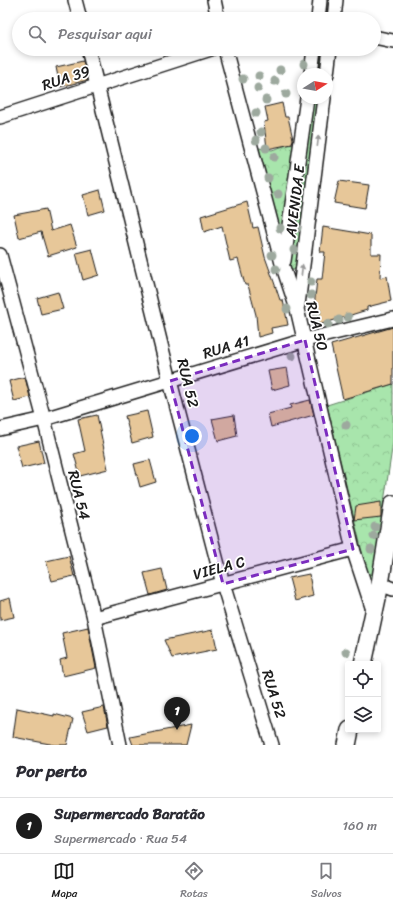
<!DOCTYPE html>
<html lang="pt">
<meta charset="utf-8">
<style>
:root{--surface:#fff;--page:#f7f7f7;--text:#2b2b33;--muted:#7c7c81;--line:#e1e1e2;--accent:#1c1c1c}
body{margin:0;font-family:Sriracha,sans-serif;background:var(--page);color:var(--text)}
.controls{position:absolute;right:12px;bottom:12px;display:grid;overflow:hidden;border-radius:4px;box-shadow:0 2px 6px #0003}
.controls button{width:36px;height:36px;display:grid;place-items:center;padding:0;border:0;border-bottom:1px solid var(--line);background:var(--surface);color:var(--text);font:20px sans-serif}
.compass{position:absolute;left:297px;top:68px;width:36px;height:36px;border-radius:50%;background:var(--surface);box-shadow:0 2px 6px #0003;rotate:79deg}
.you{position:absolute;left:192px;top:436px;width:14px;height:14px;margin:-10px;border:3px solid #fff;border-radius:50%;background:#1a73e8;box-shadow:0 0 0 6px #1a73e833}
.badge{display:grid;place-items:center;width:26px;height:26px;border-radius:50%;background:var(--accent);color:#fff;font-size:13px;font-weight:700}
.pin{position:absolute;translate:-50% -33px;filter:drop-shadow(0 1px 2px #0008)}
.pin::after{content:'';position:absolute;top:21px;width:14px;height:12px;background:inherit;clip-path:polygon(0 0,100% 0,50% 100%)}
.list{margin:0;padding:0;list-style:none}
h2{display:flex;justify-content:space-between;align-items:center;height:52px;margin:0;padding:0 16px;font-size:17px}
h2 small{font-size:13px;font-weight:400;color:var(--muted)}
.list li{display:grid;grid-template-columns:26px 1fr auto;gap:12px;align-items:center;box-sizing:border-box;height:56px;padding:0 16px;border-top:1px solid var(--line)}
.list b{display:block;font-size:15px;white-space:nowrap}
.list p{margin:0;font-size:13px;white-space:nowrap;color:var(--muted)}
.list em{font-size:13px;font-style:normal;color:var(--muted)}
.icon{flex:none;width:22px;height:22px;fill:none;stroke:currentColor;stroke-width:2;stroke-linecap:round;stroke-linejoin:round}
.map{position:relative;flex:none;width:393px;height:745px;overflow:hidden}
.search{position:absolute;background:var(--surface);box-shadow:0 2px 6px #0003;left:12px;right:12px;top:12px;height:44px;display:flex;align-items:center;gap:10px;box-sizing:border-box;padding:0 14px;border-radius:22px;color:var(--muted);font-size:15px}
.sheet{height:108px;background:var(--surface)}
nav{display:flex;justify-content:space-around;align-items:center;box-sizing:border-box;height:56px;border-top:1px solid var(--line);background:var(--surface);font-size:11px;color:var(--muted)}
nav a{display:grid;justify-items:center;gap:2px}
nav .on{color:var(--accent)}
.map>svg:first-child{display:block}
.park{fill:url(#park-crowns);stroke:#628064}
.building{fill:#e7c799;stroke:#1c1c1c}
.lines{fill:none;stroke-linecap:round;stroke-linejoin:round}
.minor-casing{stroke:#1c1c1c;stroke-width:16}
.tertiary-casing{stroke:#1c1c1c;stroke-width:20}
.minor{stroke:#fff;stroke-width:13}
.tertiary{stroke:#fff;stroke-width:17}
.tree{fill:#9da99e}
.oneway{fill:#999}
.marked{fill:#7b2cbf;fill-opacity:0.2;stroke:#7b2cbf;stroke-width:3;stroke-dasharray:8 5;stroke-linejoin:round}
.labels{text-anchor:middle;stroke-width:3.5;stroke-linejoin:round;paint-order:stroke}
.street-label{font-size:15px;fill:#1c1c1c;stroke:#fff}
</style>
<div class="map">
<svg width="393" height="745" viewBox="0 0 393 745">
<defs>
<pattern id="park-crowns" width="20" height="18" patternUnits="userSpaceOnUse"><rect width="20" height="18" fill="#a8e5ac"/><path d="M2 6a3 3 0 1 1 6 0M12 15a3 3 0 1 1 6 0" fill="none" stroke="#90c493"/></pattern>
</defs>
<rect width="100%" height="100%" fill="#fff"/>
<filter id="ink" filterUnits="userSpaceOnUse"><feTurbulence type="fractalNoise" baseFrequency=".025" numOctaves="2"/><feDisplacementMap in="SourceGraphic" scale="8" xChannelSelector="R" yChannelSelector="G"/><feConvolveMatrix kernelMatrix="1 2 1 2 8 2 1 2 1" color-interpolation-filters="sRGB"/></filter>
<g filter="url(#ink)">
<!-- park -->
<g class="park">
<path d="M318 49H325L321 74H314Z"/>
<path d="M311 98H318L305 190 296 267 294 270H288Z"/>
<path d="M297 144 280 245 252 147 272 150 287 145Z"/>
<path d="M393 384V442L371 589 327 405Z"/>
</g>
<!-- building -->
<g class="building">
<path d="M83 61 88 80 60 87 56 67Z"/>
<path d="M282 103 285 117H288L293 139 292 144 267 149 264 122 268 121 265 107Z"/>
<path d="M339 181 369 185 365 208 334 203Z"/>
<path d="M100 190 105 210 88 215 83 195Z"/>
<path d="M247 202 253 228 258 227 265 257 274 282 280 300H283L288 325 271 328 272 333 258 337 256 315 248 285H245L238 259 230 261 222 226 204 232 201 216Z"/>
<path d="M46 209 51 231 70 225 77 247 48 256 41 232 19 238 14 215Z"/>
<path d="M323 227 371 235V254H381L380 278 387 276 391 301 367 307V310L312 327 317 279H322L325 252H320Z"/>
<path d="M92 249 99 275 83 280 76 253Z"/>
<path d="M58 292 63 309 41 314 37 298Z"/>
<path d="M393 327V384L343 399 331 345Z"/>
<path d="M287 368 290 385 272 390 268 371Z"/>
<path d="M25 377 30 397 14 401 9 381Z"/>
<path d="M310 400 314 415 271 427 268 414 291 408 290 405Z"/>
<path d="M147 411 153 437 132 443 125 416Z"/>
<path d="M97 415 108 469 80 476 74 454 85 451 78 419Z"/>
<path d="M234 415 237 436 218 441 212 419Z"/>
<path d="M39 441 44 463 22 468 16 446Z"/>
<path d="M150 460 156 482 140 487 134 464Z"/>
<path d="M381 502V517L354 520 356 506Z"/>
<path d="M69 556 74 576 52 581 46 561Z"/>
<path d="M162 569 167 590 150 595 144 573Z"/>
<path d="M309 574 313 596 295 601 289 578Z"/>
<path d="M10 598 14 617 0 620V601Z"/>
<path d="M88 627 96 668 63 676 60 660 67 658 62 633Z"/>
<path d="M213 630 217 649 172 658 164 640Z"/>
<path d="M104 707 108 726 88 731 82 712Z"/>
<path d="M17 708 54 716V714L73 719 67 745H55L13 737Z"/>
<path d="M191 725 186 745H133L130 737Z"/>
</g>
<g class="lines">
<!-- minor casing -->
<g class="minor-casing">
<g id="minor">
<path d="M75 0 80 19"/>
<path d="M214 0 218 19"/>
<path d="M318 19 320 0"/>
<path d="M334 19 336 0"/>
<path d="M374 37 393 41"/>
<path d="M88 49 170 381 223 584 272 745"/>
<path d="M225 49 283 267 297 309 353 549 374 613"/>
<path d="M311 74 314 49"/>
<path d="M327 74 330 49"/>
<path d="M0 117 211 49"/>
<path d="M0 255 44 419 94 618 120 745"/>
<path d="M284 261 307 98"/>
<path d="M298 305 324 98"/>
<path d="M0 429 44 419 305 340 393 319"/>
<path d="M380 584 393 589"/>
<path d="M94 618 353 549"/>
</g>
</g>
<!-- tertiary casing -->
<g class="tertiary-casing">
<g id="tertiary">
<path d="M363 664 380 584 393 504"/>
<path d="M347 745 350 730"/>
</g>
</g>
<!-- minor -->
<use href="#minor" class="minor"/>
<!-- tertiary -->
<use href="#tertiary" class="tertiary"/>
</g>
<!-- trees -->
<g class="tree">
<circle cx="304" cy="64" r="4.5"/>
<circle cx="280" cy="70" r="4.5"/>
<circle cx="259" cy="76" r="4.5"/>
<circle cx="243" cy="79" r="4.5"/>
<circle cx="275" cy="81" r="4.5"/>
<circle cx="258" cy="88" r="4.5"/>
<circle cx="286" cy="94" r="4.5"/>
<circle cx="266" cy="100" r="4.5"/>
<circle cx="256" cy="113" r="4.5"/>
<circle cx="261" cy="132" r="4.5"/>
<circle cx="256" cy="140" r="4.5"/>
<circle cx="266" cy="148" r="4.5"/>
<circle cx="274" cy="157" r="4.5"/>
<circle cx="268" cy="178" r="4.5"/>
<circle cx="278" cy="194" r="4.5"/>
<circle cx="298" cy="209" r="4.5"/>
<circle cx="280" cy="228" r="4.5"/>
<circle cx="297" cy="228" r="4.5"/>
<circle cx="294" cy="250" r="4.5"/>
<circle cx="272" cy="255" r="4.5"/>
<circle cx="276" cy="269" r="4.5"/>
<circle cx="311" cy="282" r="4.5"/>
<circle cx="311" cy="295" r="4.5"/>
<circle cx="287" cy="309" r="4.5"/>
<circle cx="317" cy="312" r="4.5"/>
<circle cx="348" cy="317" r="4.5"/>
<circle cx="339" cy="320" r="4.5"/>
<circle cx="315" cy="322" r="4.5"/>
<circle cx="328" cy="324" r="4.5"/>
<circle cx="292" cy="356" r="4.5"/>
<circle cx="346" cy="425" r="4.5"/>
<circle cx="375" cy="527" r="4.5"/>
<circle cx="374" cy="536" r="4.5"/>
<circle cx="371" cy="549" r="4.5"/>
<circle cx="346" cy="652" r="4.5"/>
</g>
<!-- one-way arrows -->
<defs><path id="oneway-solid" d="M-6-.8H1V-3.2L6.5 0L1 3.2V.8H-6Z"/></defs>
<g class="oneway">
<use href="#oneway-solid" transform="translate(318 141) rotate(-83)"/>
<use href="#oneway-solid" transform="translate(302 270) rotate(-83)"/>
</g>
</g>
<!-- marked area -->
<path class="marked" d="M305 340 353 549 223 584 170 381Z"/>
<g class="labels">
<!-- street labels -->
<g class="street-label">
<text transform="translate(66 78) rotate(-18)" y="5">RUA 39</text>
<text transform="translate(295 201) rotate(-83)" y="5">AVENIDA E</text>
<text transform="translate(317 326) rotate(76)" y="5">RUA 50</text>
<text transform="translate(226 347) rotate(-17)" y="5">RUA 41</text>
<text transform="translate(188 383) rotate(76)" y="5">RUA 52</text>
<text transform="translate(79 495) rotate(76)" y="5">RUA 54</text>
<text transform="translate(219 568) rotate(-15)" y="5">VIELA C</text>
<text transform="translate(274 694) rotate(73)" y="5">RUA 52</text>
</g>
</g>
</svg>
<div class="controls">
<button><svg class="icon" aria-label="locate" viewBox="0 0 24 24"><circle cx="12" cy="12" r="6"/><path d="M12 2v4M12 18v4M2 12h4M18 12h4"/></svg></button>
<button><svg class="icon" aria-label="layers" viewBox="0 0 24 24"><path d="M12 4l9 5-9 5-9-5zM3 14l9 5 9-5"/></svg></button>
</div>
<svg class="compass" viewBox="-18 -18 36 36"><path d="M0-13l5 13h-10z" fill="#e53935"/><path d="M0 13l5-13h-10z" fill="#7c7c81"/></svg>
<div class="you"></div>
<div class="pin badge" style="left:177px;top:730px">1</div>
<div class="search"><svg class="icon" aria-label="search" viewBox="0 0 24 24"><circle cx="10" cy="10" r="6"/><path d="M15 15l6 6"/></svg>Pesquisar aqui</div>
</div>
<section class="sheet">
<h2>Por perto<small></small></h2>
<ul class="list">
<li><span class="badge">1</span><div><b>Supermercado Baratão</b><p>Supermercado · Rua 54</p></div><em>160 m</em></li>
</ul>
</section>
<nav>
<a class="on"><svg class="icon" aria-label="map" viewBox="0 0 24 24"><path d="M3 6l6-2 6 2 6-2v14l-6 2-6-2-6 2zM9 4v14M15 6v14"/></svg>Mapa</a>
<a><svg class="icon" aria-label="directions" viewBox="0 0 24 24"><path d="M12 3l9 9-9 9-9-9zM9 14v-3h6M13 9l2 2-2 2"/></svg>Rotas</a>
<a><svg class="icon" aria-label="saved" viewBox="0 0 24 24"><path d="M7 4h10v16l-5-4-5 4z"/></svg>Salvos</a>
</nav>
